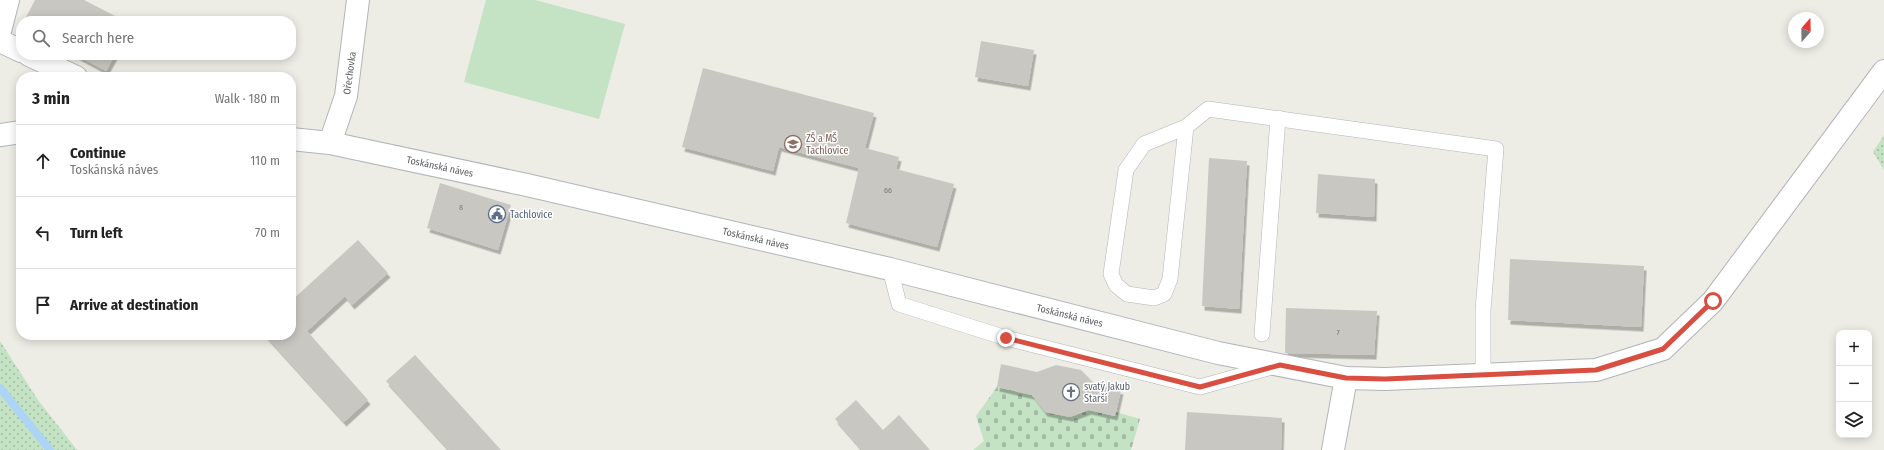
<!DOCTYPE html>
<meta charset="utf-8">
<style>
:root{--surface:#fff;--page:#f6f6f6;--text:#222;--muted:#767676;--line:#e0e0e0}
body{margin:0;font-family:"Fira Sans Condensed",sans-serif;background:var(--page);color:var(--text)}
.controls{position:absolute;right:12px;bottom:12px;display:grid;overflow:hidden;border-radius:8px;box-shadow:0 2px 10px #0003}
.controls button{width:36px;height:36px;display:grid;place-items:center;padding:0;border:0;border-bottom:1px solid var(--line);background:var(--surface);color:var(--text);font:20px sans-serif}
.compass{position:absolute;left:1788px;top:12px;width:36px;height:36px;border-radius:50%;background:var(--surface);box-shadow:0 2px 10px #0003;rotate:20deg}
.stop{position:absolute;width:12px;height:12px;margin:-9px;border:3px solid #d84f41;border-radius:50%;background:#fff}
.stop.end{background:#d84f41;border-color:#fff;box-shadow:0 1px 4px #0008}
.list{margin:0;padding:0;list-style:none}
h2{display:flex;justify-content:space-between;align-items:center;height:52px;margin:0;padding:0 16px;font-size:17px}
h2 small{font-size:13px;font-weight:400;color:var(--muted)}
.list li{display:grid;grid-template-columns:26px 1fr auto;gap:12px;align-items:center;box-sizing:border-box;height:72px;padding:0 16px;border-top:1px solid var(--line)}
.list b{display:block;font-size:15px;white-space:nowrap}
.list p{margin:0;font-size:13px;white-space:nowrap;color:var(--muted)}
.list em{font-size:13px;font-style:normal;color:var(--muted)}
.icon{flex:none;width:22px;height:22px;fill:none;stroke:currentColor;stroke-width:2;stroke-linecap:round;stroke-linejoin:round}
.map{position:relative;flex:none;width:1884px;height:450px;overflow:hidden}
.search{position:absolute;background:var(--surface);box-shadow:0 2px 10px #0003;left:16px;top:16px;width:280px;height:44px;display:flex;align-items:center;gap:10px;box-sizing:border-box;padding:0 14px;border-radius:16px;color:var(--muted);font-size:15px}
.panel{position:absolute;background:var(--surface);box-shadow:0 2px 10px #0003;left:16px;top:72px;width:280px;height:268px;border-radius:16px}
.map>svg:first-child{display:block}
.grass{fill:url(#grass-dots)}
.cemetery{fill:url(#cemetery-stones)}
.park{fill:#c4e2c4}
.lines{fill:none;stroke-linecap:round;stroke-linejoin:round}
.stream{stroke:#acd4f6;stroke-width:8}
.building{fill:#c9c7c2;filter:url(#shadow)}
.lane-casing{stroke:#b2b5b8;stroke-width:16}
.street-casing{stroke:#b2b5b8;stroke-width:24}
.secondary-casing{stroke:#b1b4b8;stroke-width:24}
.lane{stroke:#fff;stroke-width:15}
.street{stroke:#fff;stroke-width:22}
.secondary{stroke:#fff;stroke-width:22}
.route{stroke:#d84f41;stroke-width:5}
.labels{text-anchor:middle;stroke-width:3;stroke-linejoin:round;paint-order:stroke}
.number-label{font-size:8px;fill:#787a7c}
.street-label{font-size:10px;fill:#5d6064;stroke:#fff}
.education-label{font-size:10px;fill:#785e54;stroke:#fff;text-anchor:start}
.service-label{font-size:10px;fill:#4e5e75;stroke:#fff;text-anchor:start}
.worship-label{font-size:10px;fill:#5b616d;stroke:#fff;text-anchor:start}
</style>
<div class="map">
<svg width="1884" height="450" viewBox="0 0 1884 450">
<defs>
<pattern id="grass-dots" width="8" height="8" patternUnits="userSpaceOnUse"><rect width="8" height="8" fill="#c4e2c4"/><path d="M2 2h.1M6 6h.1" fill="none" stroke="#a2bba3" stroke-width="1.8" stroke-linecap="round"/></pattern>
<pattern id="cemetery-stones" width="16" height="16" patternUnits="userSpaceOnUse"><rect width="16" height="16" fill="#c4e2c4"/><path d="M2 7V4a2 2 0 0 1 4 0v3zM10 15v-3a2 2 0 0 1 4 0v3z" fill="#a2bba3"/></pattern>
<filter id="shadow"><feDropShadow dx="2.5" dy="4.5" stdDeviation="0" flood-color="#0004"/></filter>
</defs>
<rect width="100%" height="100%" fill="#edece5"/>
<!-- grass -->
<g class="grass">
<path d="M1884 135V170L1873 152Z"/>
<path d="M0 341 38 400 77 450H0Z"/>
</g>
<!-- cemetery -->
<path class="cemetery" d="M997 387 1032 395 1045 412 1070 417 1089 410 1114 416 1116 412 1140 419 1131 450H973L984 441 976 416Z"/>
<!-- park -->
<path class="park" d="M486 0H535L625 24 599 119 464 82Z"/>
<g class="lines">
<!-- stream -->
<path class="stream" d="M0 388 50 450"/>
</g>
<!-- building -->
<g class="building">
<path d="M35 0H84L125 21H24Z"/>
<path d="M981 41 1034 50 1028 86 975 77Z"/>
<path d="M76 55H115L106 71Z"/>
<path d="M703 68 874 113 865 148 899 157 896 169 954 184 937 247 846 223 859 168 779 147 773 171 682 147Z"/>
<path d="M1209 158 1247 161 1239 309 1202 306Z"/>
<path d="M1318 174 1375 179 1374 217 1316 213Z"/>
<path d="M440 183 511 205 498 250 427 228Z"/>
<path d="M358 240 388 273 352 305 345 296 307 331 368 400 344 422 265 335H291V301Z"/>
<path d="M1510 259 1644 266 1641 327 1508 320Z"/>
<path d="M1286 308 1377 311 1374 355 1285 353Z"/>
<path d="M415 355 501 450H449L386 381Z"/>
<path d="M1001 364 1037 372 1056 365 1081 370 1096 385 1121 390 1115 416 1089 410 1070 417 1045 412 1032 395 997 387Z"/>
<path d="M856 400 883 430 899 415 930 450H862L835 419Z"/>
<path d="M1187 412 1282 418 1281 450H1185Z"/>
</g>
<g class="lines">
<!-- lane casing -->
<g class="lane-casing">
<g id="lane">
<path d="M1186 127 1144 144 1126 170 1111 274 1116 285 1127 294 1154 298 1164 294 1170 279 1186 127 1208 109 1496 149 1483 310V375"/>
<path d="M890 269 899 304 1006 338 1200 387 1275 366"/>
<path d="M1262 334 1278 118"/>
</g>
</g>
<!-- street casing -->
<g class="street-casing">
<g id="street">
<path d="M330 143 346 96 358 0"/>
<path d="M1333 450 1346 378"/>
</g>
</g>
<!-- secondary casing -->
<g class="secondary-casing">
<g id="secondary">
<path d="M0 31 8 0"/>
<path d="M0 41 21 51"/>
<path d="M29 55 76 77"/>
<path d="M0 135 21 132"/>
<path d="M291 139 330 143 527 185 890 269 1218 353 1346 378 1385 379 1596 370 1663 349 1713 301 1884 71"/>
</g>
</g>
<!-- lane -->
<use href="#lane" class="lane"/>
<!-- street -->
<use href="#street" class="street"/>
<!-- secondary -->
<use href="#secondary" class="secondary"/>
</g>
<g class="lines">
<!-- route -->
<path class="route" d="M1006 338 1200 387 1280 365 1346 378 1385 379 1596 370 1663 349 1713 301"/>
</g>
<!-- icons -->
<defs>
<g id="school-ring" transform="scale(0.9)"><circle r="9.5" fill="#fff" stroke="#8d6e63" stroke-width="1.5"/><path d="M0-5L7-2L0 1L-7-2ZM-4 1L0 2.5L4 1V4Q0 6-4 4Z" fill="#8d6e63"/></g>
<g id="civic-ring" transform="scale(0.9)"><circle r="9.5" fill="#fff" stroke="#5c6f8a" stroke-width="1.5"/><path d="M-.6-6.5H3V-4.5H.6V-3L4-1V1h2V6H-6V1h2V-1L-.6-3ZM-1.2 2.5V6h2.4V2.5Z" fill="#5c6f8a"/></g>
<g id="church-ring" transform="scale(0.9)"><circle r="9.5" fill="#fff" stroke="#6b7280" stroke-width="1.5"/><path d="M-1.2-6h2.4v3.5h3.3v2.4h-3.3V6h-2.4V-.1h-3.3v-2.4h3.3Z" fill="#6b7280"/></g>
</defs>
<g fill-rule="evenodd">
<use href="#school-ring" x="793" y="144"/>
<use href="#civic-ring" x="497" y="214"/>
<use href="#church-ring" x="1071" y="392"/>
</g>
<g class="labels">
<!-- number labels -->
<g class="number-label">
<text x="888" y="193">66</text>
<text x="461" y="210">8</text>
<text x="1338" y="335">7</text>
</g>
<!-- street labels -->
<g class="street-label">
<text transform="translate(349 73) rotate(-82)" y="4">Ořechovka</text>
<text transform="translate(440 166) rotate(12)" y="4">Toskánská náves</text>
<text transform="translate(756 238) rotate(13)" y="4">Toskánská náves</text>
<text transform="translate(1070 315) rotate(14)" y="4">Toskánská náves</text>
</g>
<!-- education labels -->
<g class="education-label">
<text x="806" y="142">ZŠ a MŠ<tspan x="806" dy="12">Tachlovice</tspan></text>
</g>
<!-- service labels -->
<g class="service-label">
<text x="510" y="218">Tachlovice</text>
</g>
<!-- worship labels -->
<g class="worship-label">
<text x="1084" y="390">svatý Jakub<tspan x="1084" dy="12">Starší</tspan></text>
</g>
</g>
</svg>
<div class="controls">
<button>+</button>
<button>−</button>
<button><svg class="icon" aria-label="layers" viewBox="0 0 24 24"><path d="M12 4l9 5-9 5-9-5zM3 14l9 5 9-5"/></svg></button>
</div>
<svg class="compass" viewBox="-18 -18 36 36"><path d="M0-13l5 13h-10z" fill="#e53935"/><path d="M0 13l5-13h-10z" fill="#767676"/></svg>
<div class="stop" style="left:1713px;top:301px"></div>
<div class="stop end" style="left:1006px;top:338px"></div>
<div class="search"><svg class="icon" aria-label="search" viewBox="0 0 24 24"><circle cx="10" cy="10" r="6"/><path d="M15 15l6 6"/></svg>Search here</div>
<section class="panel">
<h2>3 min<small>Walk · 180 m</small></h2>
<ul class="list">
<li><svg class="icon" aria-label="ahead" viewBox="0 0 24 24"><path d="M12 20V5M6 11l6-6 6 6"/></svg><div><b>Continue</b><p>Toskánská náves</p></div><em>110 m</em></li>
<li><svg class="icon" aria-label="left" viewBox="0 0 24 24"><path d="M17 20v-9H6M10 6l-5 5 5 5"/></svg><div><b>Turn left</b></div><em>70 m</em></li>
<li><svg class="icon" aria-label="arrive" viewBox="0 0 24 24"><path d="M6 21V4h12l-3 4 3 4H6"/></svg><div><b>Arrive at destination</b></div></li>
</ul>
</section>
</div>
